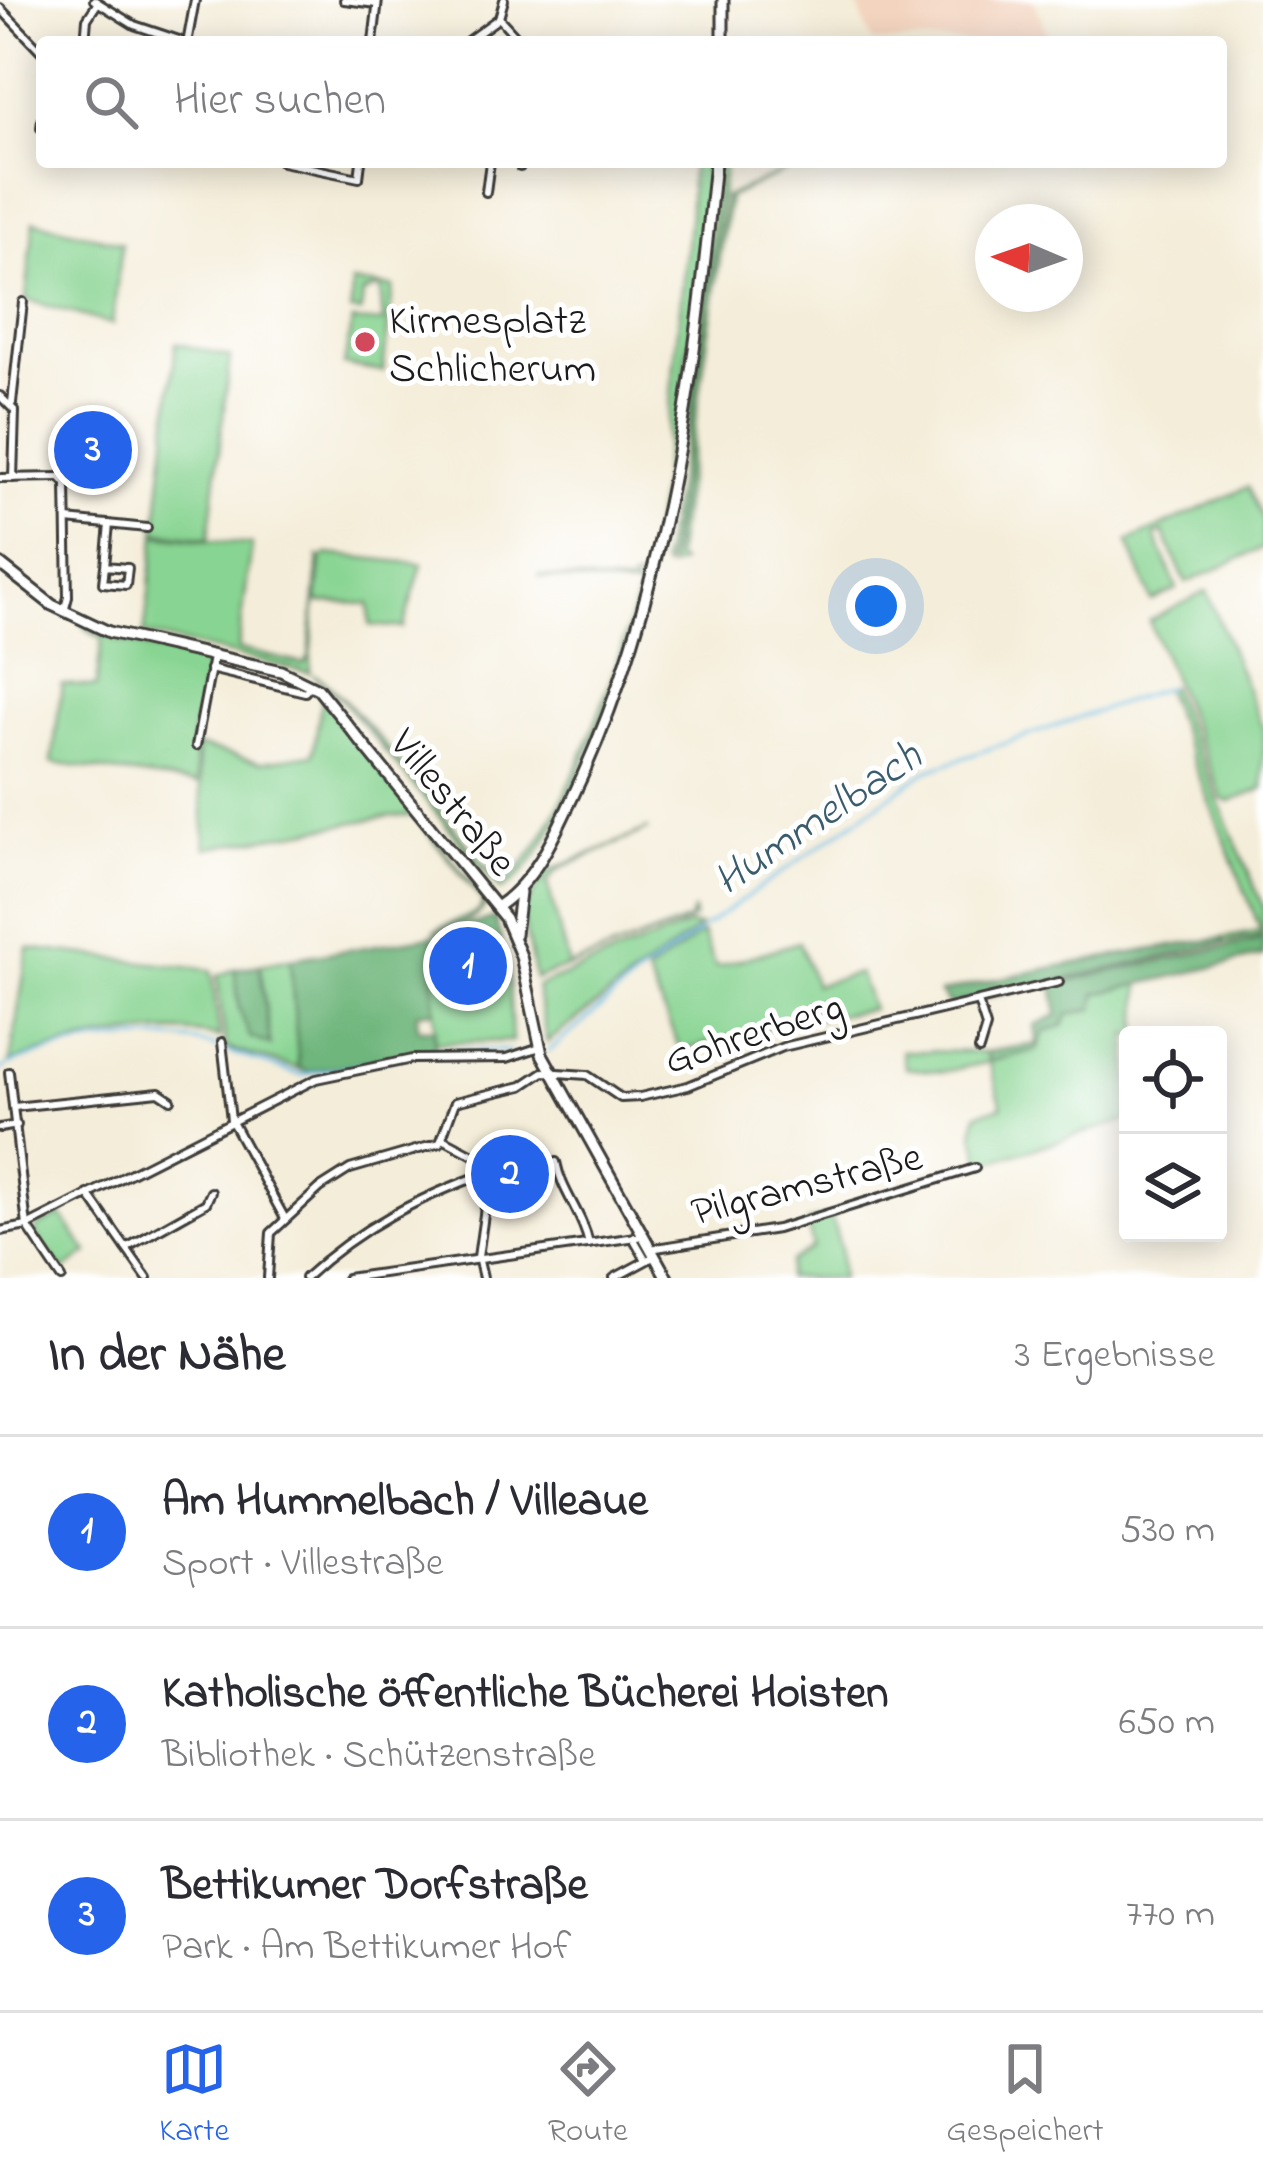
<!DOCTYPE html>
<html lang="de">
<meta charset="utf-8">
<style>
:root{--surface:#fff;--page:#f7f7f7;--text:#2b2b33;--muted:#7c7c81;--line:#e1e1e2;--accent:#2563eb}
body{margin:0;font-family:"Indie Flower",sans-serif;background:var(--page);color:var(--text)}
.controls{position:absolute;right:36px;bottom:36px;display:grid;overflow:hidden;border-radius:12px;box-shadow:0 6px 30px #0003}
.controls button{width:108px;height:108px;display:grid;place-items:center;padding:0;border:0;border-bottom:3px solid var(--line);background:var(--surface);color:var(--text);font:60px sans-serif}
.compass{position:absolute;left:975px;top:204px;width:108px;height:108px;border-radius:50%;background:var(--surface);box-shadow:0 6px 30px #0003;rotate:272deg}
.you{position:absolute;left:876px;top:606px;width:42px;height:42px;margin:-30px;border:9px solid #fff;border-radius:50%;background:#1a73e8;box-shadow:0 0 0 18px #1a73e833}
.badge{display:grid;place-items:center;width:78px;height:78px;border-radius:50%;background:var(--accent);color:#fff;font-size:39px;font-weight:700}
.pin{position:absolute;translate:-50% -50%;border:6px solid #fff;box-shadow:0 3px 12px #0006}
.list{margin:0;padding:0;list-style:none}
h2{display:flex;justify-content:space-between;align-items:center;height:156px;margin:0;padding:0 48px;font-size:51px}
h2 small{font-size:39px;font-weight:400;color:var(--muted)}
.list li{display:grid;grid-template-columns:78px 1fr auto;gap:36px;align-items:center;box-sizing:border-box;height:192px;padding:0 48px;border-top:3px solid var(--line)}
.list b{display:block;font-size:45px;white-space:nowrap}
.list p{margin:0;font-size:39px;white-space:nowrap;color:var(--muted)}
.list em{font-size:39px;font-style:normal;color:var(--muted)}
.icon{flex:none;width:66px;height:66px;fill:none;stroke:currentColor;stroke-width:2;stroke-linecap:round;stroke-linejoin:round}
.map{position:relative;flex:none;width:1263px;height:1278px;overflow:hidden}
.search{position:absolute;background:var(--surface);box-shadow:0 6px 30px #0003;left:36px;right:36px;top:36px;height:132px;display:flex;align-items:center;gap:30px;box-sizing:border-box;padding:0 42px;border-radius:12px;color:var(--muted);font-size:45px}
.sheet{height:732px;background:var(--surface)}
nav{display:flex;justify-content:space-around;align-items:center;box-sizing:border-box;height:168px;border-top:3px solid var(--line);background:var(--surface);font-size:33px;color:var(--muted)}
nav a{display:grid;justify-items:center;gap:6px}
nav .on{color:var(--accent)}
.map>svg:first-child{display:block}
.built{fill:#f3d4bf}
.green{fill:#88d492;stroke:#527857;stroke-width:3}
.forest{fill:#6eb67c;stroke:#45694c;stroke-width:3}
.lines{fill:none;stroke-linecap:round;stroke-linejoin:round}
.stream{stroke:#68bde5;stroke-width:3}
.street-casing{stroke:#3c3b38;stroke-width:12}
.secondary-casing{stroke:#3c3b38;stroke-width:15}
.street{stroke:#fff;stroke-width:6}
.secondary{stroke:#fff;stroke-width:9}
.poi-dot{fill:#d1495b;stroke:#fff;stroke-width:4.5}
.labels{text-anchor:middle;stroke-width:10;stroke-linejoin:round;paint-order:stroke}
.poi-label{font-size:42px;fill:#1c1c1c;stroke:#fff;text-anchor:start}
.street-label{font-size:42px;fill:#1c1c1c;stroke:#fff}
.water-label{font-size:45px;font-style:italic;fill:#3a5c6c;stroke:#fff}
</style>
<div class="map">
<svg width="1263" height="1278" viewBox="0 0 1263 1278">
<rect width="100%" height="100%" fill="#fff"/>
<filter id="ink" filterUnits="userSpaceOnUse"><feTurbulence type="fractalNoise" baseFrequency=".00833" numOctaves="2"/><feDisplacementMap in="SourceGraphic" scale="24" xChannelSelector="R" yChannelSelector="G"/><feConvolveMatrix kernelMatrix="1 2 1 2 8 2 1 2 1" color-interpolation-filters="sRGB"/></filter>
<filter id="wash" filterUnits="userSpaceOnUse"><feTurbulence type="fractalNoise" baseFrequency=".004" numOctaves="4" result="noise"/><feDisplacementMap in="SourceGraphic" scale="48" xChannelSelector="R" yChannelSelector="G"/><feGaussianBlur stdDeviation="2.7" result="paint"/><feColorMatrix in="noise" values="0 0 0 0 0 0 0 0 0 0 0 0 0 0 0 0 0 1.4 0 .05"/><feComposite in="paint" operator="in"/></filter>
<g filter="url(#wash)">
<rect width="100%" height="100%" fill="#f4edd9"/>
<!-- built -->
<path class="built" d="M855 0H1033L1051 42H872Z"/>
<!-- green -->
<g class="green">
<path d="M691 162H711L678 427 648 577 630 582 644 577 661 488 690 215Z"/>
<path d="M719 162H725L690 434 665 568 661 564 688 422Z"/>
<path d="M806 162 729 197 675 558 680 563 669 568 725 197Z"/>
<path d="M34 221 122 243 112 324 26 300Z"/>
<path d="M352 283 393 287 383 371 344 365 352 321 383 323 380 287 363 293 361 312 351 311Z"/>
<path d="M176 343 230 357 209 538 156 532Z"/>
<path d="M1248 487 1263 520V548L1186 583 1163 532 1155 535 1177 589 1152 601 1128 542Z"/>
<path d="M156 535 252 545 238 649 303 664 309 658 319 555 310 673 144 634Z"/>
<path d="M327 554 422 564 403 628 370 625 369 604 317 602 321 560Z"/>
<path d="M538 576 637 586 644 591C626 654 559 866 500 890L342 699 315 676C337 679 469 848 498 880L506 881C562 837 621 659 639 588Z"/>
<path d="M1207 591 1263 729V789L1229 802 1222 798 1149 621Z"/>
<path d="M82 625 120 641 208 662 193 732 197 784 52 763 62 684 96 687 102 639Z"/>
<path d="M1170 686 1263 907V936L1224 943 1223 938 1261 931 1164 689Z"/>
<path d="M322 697 487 903C478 921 453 927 434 931L479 911 483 902 415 816H391L206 848 197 746 261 762 313 754Z"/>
<path d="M649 829 558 870 547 882 569 967 689 920 693 910 694 918 686 922 535 979 522 913 547 872Z"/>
<path d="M689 925 700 927 547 1042 536 987Z"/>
<path d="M702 933 716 967 799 942 815 985 859 973 872 1009 755 1030 681 1051 647 973Z"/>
<path d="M501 940 508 962 512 1041 435 1043 433 941Z"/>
<path d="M28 948 211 970 220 1038C165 1022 63 1042 10 1063Z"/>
<path d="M290 959 299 1069 226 1048 217 976 235 969 239 1009 270 1044 260 965Z"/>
<path d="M1140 984 1139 1035H1128V1120L988 1162 981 1159 974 1133 977 1114 1002 1106 989 1062 943 1072 906 1068 902 1051 986 1052 990 1061 1039 1047 1043 1033 1063 1025 1068 1015 1094 1009 1095 994Z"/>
<path d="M61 1215 88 1253 63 1271 35 1234 37 1227Z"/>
<path d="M831 1215 841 1250V1278H787L790 1262 813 1247 807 1222Z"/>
</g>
<!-- forest -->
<g class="forest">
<path d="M495 918 501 940 433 941 435 1011 417 1013 418 1029H435L434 1050 309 1072 299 1069 290 959 427 937Z"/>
<path d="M1223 938 1224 943 959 1003 950 1005 940 993C1033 969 1128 953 1223 938Z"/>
<path d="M1263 939V956L1096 994 1094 1009 1068 1015 1063 1026 1045 1031 1036 1050 989 1062 986 1052 1037 1044 1035 1025 1058 1015 1053 984Z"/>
<path d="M260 965 270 1045 250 1037 239 1009 235 969Z"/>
</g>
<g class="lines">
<!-- stream -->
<g class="stream">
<path d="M704 927 926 771 1167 687"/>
<path d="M645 971 700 931"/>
<path d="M226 1051 301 1075 436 1050 510 1051"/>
<path d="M549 1051 642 973"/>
<path d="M11 1064C64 1043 164 1028 219 1048"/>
<path d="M0 1070 7 1066"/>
</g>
</g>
</g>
<g filter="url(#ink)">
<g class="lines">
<!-- street casing -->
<g class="street-casing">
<g id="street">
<path d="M94 0 134 25 179 40"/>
<path d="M344 0 377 4"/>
<path d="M0 8 42 52"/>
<path d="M499 18 521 42"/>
<path d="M188 38 195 0"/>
<path d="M85 42 87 19 97 4"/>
<path d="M373 42 378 0"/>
<path d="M466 42 499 18 504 0"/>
<path d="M41 128 42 120"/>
<path d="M282 162 359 178 361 162"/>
<path d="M520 167V162"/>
<path d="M486 192 490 162"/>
<path d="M0 396 15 411 13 478"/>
<path d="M12 403 23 302"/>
<path d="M60 477 66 484 68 597 64 612"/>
<path d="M60 477 72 465 75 437 82 431 121 435 118 469"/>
<path d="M0 478 60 477"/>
<path d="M67 520 147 528"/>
<path d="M105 566 103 583 126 585 128 568 105 566 109 524"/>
<path d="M210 669 305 692 309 687"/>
<path d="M196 746 213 657"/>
<path d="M979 1005 986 1027 979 1050"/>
<path d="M222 1042 231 1120 284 1217"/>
<path d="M9 1072 27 1226 62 1278"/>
<path d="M14 1107 159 1092 171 1100"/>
<path d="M0 1128 17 1125"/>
<path d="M445 1140 477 1157 490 1172"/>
<path d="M556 1162C562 1193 582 1212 589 1244"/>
<path d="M88 1194 147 1278"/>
<path d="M0 1231 27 1226 316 1079 412 1059 507 1058 540 1047"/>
<path d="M635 1241 646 1260"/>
<path d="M126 1248 206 1203 211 1192"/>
<path d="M650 1249 777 1229 975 1168"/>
<path d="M268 1278 271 1233 320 1188 350 1169 440 1143 455 1102 522 1086 543 1072 587 1075 621 1098 640 1097 688 1086 783 1047 1059 982"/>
<path d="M305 1278C360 1227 419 1197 490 1172"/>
<path d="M347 1278 643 1236"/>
<path d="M483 1278 478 1257 490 1172"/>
<path d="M614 1278 653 1257"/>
</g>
</g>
<!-- secondary casing -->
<g class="secondary-casing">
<g id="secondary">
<path d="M723 0V42"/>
<path d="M0 564 52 605 109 632 281 671 318 689 505 918 521 956 542 1054 667 1278"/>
<path d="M498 906C536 880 555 835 574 794 668 595 694 379 715 162"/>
<path d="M515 934 520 892"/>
</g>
</g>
<!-- street -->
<use href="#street" class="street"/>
<!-- secondary -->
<use href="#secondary" class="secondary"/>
</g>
</g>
<!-- markers -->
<circle class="poi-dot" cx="365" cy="342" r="12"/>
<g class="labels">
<!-- poi labels -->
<g class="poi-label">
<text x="389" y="333">Kirmesplatz<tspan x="389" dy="48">Schlicherum</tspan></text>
</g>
<!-- street labels -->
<g class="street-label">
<text transform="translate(455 801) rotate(51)" y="15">Villestraße</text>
<text transform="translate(753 1031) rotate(-18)" y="15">Gohrerberg</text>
<text transform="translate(806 1182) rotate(-14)" y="15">Pilgramstraße</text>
</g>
<!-- water labels -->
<g class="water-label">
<text transform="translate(816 816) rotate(-34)" y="16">Hummelbach</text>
</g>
</g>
</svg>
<div class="controls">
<button><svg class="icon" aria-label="locate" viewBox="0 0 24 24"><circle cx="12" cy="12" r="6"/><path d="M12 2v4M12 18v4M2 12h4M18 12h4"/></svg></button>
<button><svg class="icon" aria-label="layers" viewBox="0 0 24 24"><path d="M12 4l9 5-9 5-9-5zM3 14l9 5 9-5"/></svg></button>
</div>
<svg class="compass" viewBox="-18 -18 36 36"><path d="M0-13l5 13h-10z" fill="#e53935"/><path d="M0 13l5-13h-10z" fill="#7c7c81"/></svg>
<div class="you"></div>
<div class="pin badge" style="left:468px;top:966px">1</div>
<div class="pin badge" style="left:510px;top:1174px">2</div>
<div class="pin badge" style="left:93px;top:450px">3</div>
<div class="search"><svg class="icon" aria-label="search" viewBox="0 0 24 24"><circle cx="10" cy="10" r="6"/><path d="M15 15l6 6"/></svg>Hier suchen</div>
</div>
<section class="sheet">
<h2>In der Nähe<small>3 Ergebnisse</small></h2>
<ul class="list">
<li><span class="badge">1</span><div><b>Am Hummelbach / Villeaue</b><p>Sport · Villestraße</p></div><em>530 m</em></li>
<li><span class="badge">2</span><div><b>Katholische öffentliche Bücherei Hoisten</b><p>Bibliothek · Schützenstraße</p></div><em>650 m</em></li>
<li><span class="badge">3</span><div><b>Bettikumer Dorfstraße</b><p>Park · Am Bettikumer Hof</p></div><em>770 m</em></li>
</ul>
</section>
<nav>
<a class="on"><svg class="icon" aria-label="map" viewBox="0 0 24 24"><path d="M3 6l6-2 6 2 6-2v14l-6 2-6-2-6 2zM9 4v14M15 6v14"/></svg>Karte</a>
<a><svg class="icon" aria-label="directions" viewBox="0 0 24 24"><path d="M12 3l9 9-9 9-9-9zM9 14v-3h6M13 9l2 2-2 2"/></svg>Route</a>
<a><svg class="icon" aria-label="saved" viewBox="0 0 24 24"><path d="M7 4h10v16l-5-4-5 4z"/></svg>Gespeichert</a>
</nav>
